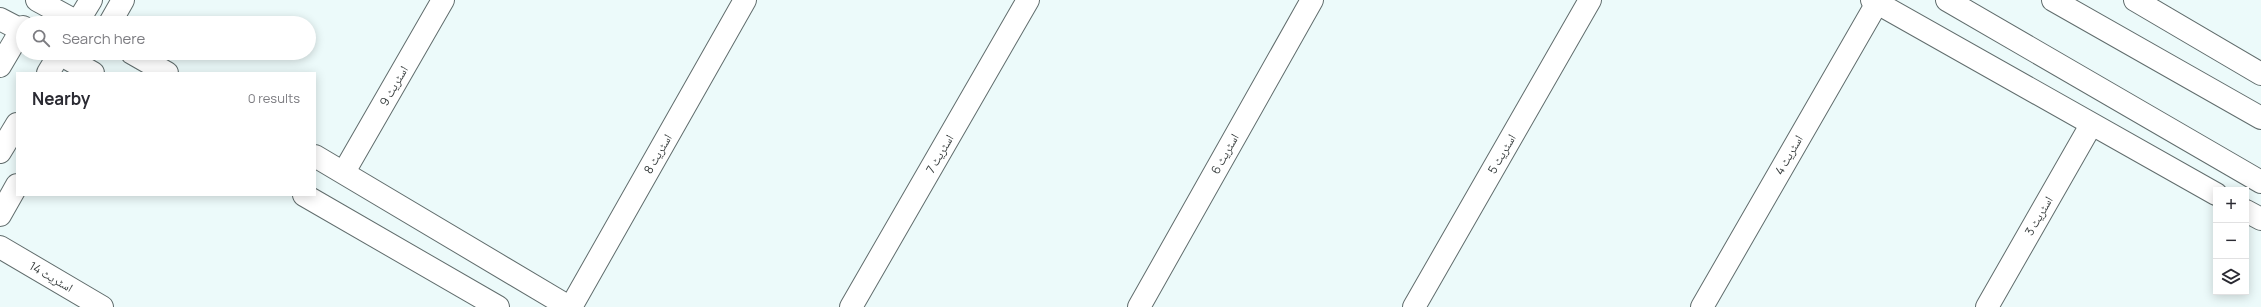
<!DOCTYPE html>
<meta charset="utf-8">
<style>
:root{--surface:#fff;--page:#f2f2f3;--text:#2b2b33;--muted:#7c7c81;--line:#e1e1e2}
body{margin:0;font-family:Manrope,"Noto Naskh Arabic",sans-serif;background:var(--page);color:var(--text)}
.controls{position:absolute;right:12px;bottom:12px;display:grid;overflow:hidden;border-radius:0px;box-shadow:0 2px 10px #0003}
.controls button{width:36px;height:36px;display:grid;place-items:center;padding:0;border:0;border-bottom:1px solid var(--line);background:var(--surface);color:var(--text);font:20px sans-serif}
.list{margin:0;padding:0;list-style:none}
h2{display:flex;justify-content:space-between;align-items:center;height:52px;margin:0;padding:0 16px;font-size:17px}
h2 small{font-size:13px;font-weight:400;color:var(--muted)}
.icon{flex:none;width:22px;height:22px;fill:none;stroke:currentColor;stroke-width:2;stroke-linecap:round;stroke-linejoin:round}
.map{position:relative;flex:none;width:2261px;height:307px;overflow:hidden}
.search{position:absolute;background:var(--surface);box-shadow:0 2px 10px #0003;left:16px;top:16px;width:300px;height:44px;display:flex;align-items:center;gap:10px;box-sizing:border-box;padding:0 14px;border-radius:22px;color:var(--muted);font-size:15px}
.panel{position:absolute;background:var(--surface);box-shadow:0 2px 10px #0003;left:16px;top:72px;width:300px;height:124px;border-radius:0px}
.map>svg:first-child{display:block}
.lines{fill:none;stroke-linecap:round;stroke-linejoin:round}
.minor-casing{stroke:#616d6d;stroke-width:24}
.minor{stroke:#fff;stroke-width:22}
.labels{text-anchor:middle;stroke-width:4;stroke-linejoin:round;paint-order:stroke}
.street-label{font-size:12px;fill:#363c3c;stroke:#fff}
</style>
<div class="map">
<svg width="2261" height="307" viewBox="0 0 2261 307">
<rect width="100%" height="100%" fill="#ecfafa"/>
<g class="lines">
<!-- minor casing -->
<g class="minor-casing">
<g id="minor">
<path d="M37 0 79 23"/>
<path d="M1872 0 2216 194"/>
<path d="M1947 0 2261 182"/>
<path d="M2053 0 2261 118"/>
<path d="M2135 0 2261 74"/>
<path d="M0 19 23 31"/>
<path d="M77 23 91 0"/>
<path d="M110 23 123 0"/>
<path d="M58 53 93 73"/>
<path d="M132 53 167 73"/>
<path d="M0 66 23 27"/>
<path d="M48 73 60 53"/>
<path d="M0 152 17 124"/>
<path d="M315 156 569 307"/>
<path d="M344 172 443 0"/>
<path d="M304 195 498 307"/>
<path d="M2246 211 2261 219"/>
<path d="M0 215 17 185"/>
<path d="M0 247 102 307"/>
<path d="M571 307 745 0"/>
<path d="M851 307 1028 0"/>
<path d="M1139 307 1312 0"/>
<path d="M1414 307 1590 0"/>
<path d="M1702 307 1877 3"/>
<path d="M1987 307 2091 125"/>
</g>
</g>
<!-- minor -->
<use href="#minor" class="minor"/>
</g>
<g class="labels">
<!-- street labels -->
<g class="street-label">
<text transform="translate(394 86) rotate(-60)" y="4">اسٹریٹ 9</text>
<text transform="translate(658 154) rotate(-60)" y="4">اسٹریٹ 8</text>
<text transform="translate(940 154) rotate(-60)" y="4">اسٹریٹ 7</text>
<text transform="translate(1225 154) rotate(-61)" y="4">اسٹریٹ 6</text>
<text transform="translate(1502 154) rotate(-60)" y="4">اسٹریٹ 5</text>
<text transform="translate(1789 155) rotate(-60)" y="4">اسٹریٹ 4</text>
<text transform="translate(2039 216) rotate(-60)" y="4">اسٹریٹ 3</text>
<text transform="translate(51 277) rotate(30)" y="4">اسٹریٹ 14</text>
</g>
</g>
</svg>
<div class="controls">
<button>+</button>
<button>−</button>
<button><svg class="icon" aria-label="layers" viewBox="0 0 24 24"><path d="M12 4l9 5-9 5-9-5zM3 14l9 5 9-5"/></svg></button>
</div>
<div class="search"><svg class="icon" aria-label="search" viewBox="0 0 24 24"><circle cx="10" cy="10" r="6"/><path d="M15 15l6 6"/></svg>Search here</div>
<section class="panel">
<h2>Nearby<small>0 results</small></h2>
<ul class="list">
</ul>
</section>
</div>
